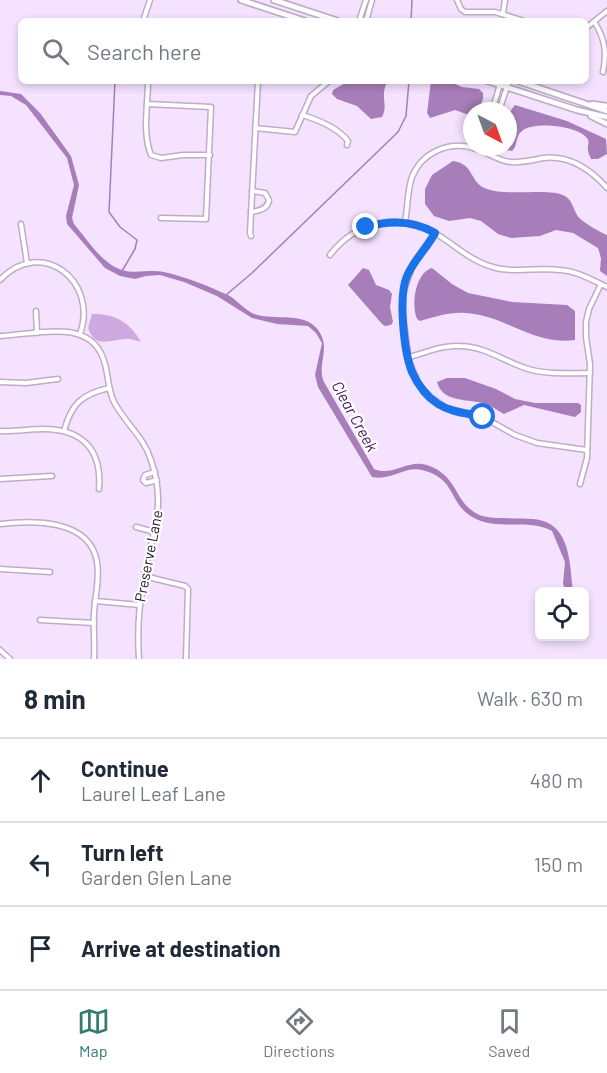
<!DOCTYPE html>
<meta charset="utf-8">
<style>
:root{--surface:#fff;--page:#f6f6f7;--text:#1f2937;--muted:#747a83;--line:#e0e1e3;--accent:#347b72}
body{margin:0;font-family:Barlow,sans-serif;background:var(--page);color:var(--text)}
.controls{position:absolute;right:18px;bottom:18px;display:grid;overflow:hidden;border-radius:9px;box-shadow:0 3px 9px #0003}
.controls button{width:54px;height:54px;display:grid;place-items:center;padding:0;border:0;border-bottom:2px solid var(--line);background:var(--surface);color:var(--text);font:30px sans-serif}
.compass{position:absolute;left:463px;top:102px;width:54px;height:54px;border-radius:50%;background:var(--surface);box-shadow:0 3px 9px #0003;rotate:139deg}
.stop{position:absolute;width:18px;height:18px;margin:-14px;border:4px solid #1a73e8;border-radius:50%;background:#fff}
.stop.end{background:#1a73e8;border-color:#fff;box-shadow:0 2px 6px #0008}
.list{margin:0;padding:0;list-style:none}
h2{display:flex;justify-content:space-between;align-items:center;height:78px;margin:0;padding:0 24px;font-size:26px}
h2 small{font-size:20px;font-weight:400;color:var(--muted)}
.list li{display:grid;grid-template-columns:39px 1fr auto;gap:18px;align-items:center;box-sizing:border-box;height:84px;padding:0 24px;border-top:2px solid var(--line)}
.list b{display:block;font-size:22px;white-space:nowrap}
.list p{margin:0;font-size:20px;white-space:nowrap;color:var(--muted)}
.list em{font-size:20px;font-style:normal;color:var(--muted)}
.icon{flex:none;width:33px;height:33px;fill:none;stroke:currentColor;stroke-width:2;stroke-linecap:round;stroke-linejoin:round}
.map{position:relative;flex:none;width:607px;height:659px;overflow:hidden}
.search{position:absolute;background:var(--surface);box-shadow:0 3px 9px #0003;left:18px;right:18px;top:18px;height:66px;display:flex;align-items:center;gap:15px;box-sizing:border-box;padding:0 21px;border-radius:9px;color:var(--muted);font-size:22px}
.sheet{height:330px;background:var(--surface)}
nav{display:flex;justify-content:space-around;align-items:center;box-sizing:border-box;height:84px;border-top:2px solid var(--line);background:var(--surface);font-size:16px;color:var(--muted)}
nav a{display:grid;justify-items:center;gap:3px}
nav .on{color:var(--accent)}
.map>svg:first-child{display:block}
.green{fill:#cea9df}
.water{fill:#a77eb9}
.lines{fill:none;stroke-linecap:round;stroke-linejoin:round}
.stream{stroke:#a77eb9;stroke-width:1.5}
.street-casing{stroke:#bfacc8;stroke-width:7}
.secondary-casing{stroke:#bfacc8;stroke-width:8}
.street{stroke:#fff;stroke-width:4}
.secondary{stroke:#fff;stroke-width:4.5}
.route{stroke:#1a73e8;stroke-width:8}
.labels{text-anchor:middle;stroke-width:4.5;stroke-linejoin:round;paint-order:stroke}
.street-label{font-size:15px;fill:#221b26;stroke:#fff}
.water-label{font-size:16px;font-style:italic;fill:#48135c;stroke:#fff}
</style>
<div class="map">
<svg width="607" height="659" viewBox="0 0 607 659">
<rect width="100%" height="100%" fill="#f5e2ff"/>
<!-- green -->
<path class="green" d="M92 314C114 313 131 323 141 342 136 341 131 338 126 339 111 339 95 350 88 328Z"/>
<!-- water -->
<g class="water">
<path d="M349 81H388C379 95 389 105 382 117L371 119 357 106 337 99 332 94 333 90Z"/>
<path d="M431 81H448L462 87 479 89 483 93V99L478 111H472V116L455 110 430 118 427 113Z"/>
<path d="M0 91 21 94 40 113 71 156 79 185 72 218 74 224C87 239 100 261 119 269 133 275 149 269 164 272 186 277 208 286 228 295 237 300 245 310 254 314 274 321 305 311 318 330 332 349 316 363 324 382L374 469C393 477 407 459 427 465 458 476 453 498 474 512 482 518 495 518 505 518 518 519 534 517 546 522 571 532 570 569 573 591H566L563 584 565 562 552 531C528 518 498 531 474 518 447 503 458 479 422 470 404 466 392 481 372 477L318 387 315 375 322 343 316 333 308 326 277 324 252 318 217 296 184 282 160 275 146 276 135 279 120 276 105 268 67 224 66 216 74 185 67 158 26 105 11 96 0 95Z"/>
<path d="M515 105 567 121 606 139 607 154 598 159H591C590 156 588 153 588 150 587 145 591 142 586 137 576 126 534 121 522 131 515 136 518 146 512 151L501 149 499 147H508V114Z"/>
<path d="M453 161C475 164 469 183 487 189 509 197 550 187 565 196 572 200 573 208 577 215 579 220 601 233 607 235V276L600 271 601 258 598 248 573 233 556 230 540 236 511 238 498 234 481 221 470 218 449 221 434 216 425 204V189L432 175Z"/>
<path d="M363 268 369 270 376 285 389 290 392 294 390 307 393 322 391 325 385 326 382 324 348 285Z"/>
<path d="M432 268 452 284 468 293 512 302 567 305 575 311V340C533 346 506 315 465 313 449 312 435 317 420 321L417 319C411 305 415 273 432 268Z"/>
<path d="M447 378H465L496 389 515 399 535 403H578L581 405V412L575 417 524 405 504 414C497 410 490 405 482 403 466 399 442 402 437 382Z"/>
</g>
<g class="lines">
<!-- stream -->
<g class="stream">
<path d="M411 21 412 0"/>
<path d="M115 81 109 212 120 227 137 240 135 249 122 271"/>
<path d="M226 295 252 273 398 132 406 116 409 81"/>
</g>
<!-- street casing -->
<g class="street-casing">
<g id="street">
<path d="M457 0 461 9 465 12H495L524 21"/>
<path d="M503 13 505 0"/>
<path d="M143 21 150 0"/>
<path d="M359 21 366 0"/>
<path d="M366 21 372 0"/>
<path d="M595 23C605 39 607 53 603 72"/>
<path d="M586 28 607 11"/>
<path d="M148 81C148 105 142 132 151 155L161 158 183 155H210"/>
<path d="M147 104 211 107 206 219 161 218"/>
<path d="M492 111 501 81"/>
<path d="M499 111 509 81"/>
<path d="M302 115C319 120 337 127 348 141L347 145"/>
<path d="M255 128 295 132 311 96 329 81"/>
<path d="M251 212C259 211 268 209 269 200L265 193 252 191"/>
<path d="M405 222C408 207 407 191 412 177 422 152 449 141 473 148 486 151 497 161 511 162 522 163 533 160 543 158 569 155 591 170 607 188"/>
<path d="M21 224 27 263"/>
<path d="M435 233 413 264 403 293 402 309 409 361 418 383 430 397 446 408 483 417 515 435 537 443 587 450"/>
<path d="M251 236 250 233 258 81"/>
<path d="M330 255C354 223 397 212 433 232 455 244 470 262 496 268 517 273 538 267 560 270 577 271 592 280 607 287"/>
<path d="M0 280C41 236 99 281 80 334"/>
<path d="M36 311 37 333"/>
<path d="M0 336C32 335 88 317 103 358 109 373 107 388 114 402 125 423 144 437 151 460 167 507 152 532 144 577 139 604 137 632 139 659"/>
<path d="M409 357C426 353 441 345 459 346 484 346 502 360 525 368 545 375 568 373 590 373"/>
<path d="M0 382 26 383 58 379"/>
<path d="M0 431C15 432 29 429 43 429 83 429 102 450 99 489"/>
<path d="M64 431C71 404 82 394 109 388"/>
<path d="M155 472 145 475 143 480 146 483 157 480"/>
<path d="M0 479 52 476"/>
<path d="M580 484 587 458 590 364 586 337V322L589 309 601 284"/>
<path d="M0 524C33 520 90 519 97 562 100 579 95 596 94 613 93 628 95 644 94 659"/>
<path d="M136 527 155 532"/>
<path d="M0 569 50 572"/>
<path d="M144 576 185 586 188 589 186 659"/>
<path d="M95 601 140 605"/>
<path d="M40 620 94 623"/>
<path d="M0 650 10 659"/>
</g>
</g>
<!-- secondary casing -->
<g class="secondary-casing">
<g id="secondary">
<path d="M241 0 305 21"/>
<path d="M274 0 338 21"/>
<path d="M488 81 577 110 607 117"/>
<path d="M518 81 607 111"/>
<path d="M592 104 607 106"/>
<path d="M591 116 607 124"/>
</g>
</g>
<!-- street -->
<use href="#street" class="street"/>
<!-- secondary -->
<use href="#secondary" class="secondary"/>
</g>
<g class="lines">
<!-- route -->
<path class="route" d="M366 227C390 220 413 220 435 233 427 248 414 260 407 276 398 297 404 352 412 372 418 385 427 397 438 404 452 413 468 413 483 417"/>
</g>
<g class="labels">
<!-- street labels -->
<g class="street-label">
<text transform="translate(149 556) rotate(-79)" y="5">Preserve Lane</text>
</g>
<!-- water labels -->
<g class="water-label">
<text transform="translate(355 416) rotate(61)" y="6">Clear Creek</text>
</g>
</g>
</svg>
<div class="controls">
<button><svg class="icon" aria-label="locate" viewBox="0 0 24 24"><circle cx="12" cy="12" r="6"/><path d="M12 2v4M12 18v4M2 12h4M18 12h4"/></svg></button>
</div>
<svg class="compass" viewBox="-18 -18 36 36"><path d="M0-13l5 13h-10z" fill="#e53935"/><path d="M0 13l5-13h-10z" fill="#747a83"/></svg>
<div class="stop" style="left:483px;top:417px"></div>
<div class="stop end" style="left:366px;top:227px"></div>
<div class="search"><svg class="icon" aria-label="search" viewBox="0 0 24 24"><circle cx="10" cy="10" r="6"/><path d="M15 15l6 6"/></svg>Search here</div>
</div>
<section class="sheet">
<h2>8 min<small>Walk · 630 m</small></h2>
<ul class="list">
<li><svg class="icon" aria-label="ahead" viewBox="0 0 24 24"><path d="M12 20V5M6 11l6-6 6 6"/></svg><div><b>Continue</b><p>Laurel Leaf Lane</p></div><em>480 m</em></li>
<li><svg class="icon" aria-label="left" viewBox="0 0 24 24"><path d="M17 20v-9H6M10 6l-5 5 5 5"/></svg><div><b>Turn left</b><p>Garden Glen Lane</p></div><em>150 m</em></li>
<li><svg class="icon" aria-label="arrive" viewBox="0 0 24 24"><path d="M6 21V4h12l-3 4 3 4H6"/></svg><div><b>Arrive at destination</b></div></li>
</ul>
</section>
<nav>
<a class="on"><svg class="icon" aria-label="map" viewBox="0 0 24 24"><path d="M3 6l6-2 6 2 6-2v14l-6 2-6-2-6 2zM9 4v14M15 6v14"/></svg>Map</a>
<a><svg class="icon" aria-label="directions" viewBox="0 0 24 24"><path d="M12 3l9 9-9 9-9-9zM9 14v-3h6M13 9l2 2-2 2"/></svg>Directions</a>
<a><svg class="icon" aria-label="saved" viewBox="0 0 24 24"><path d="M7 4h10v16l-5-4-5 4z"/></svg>Saved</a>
</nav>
